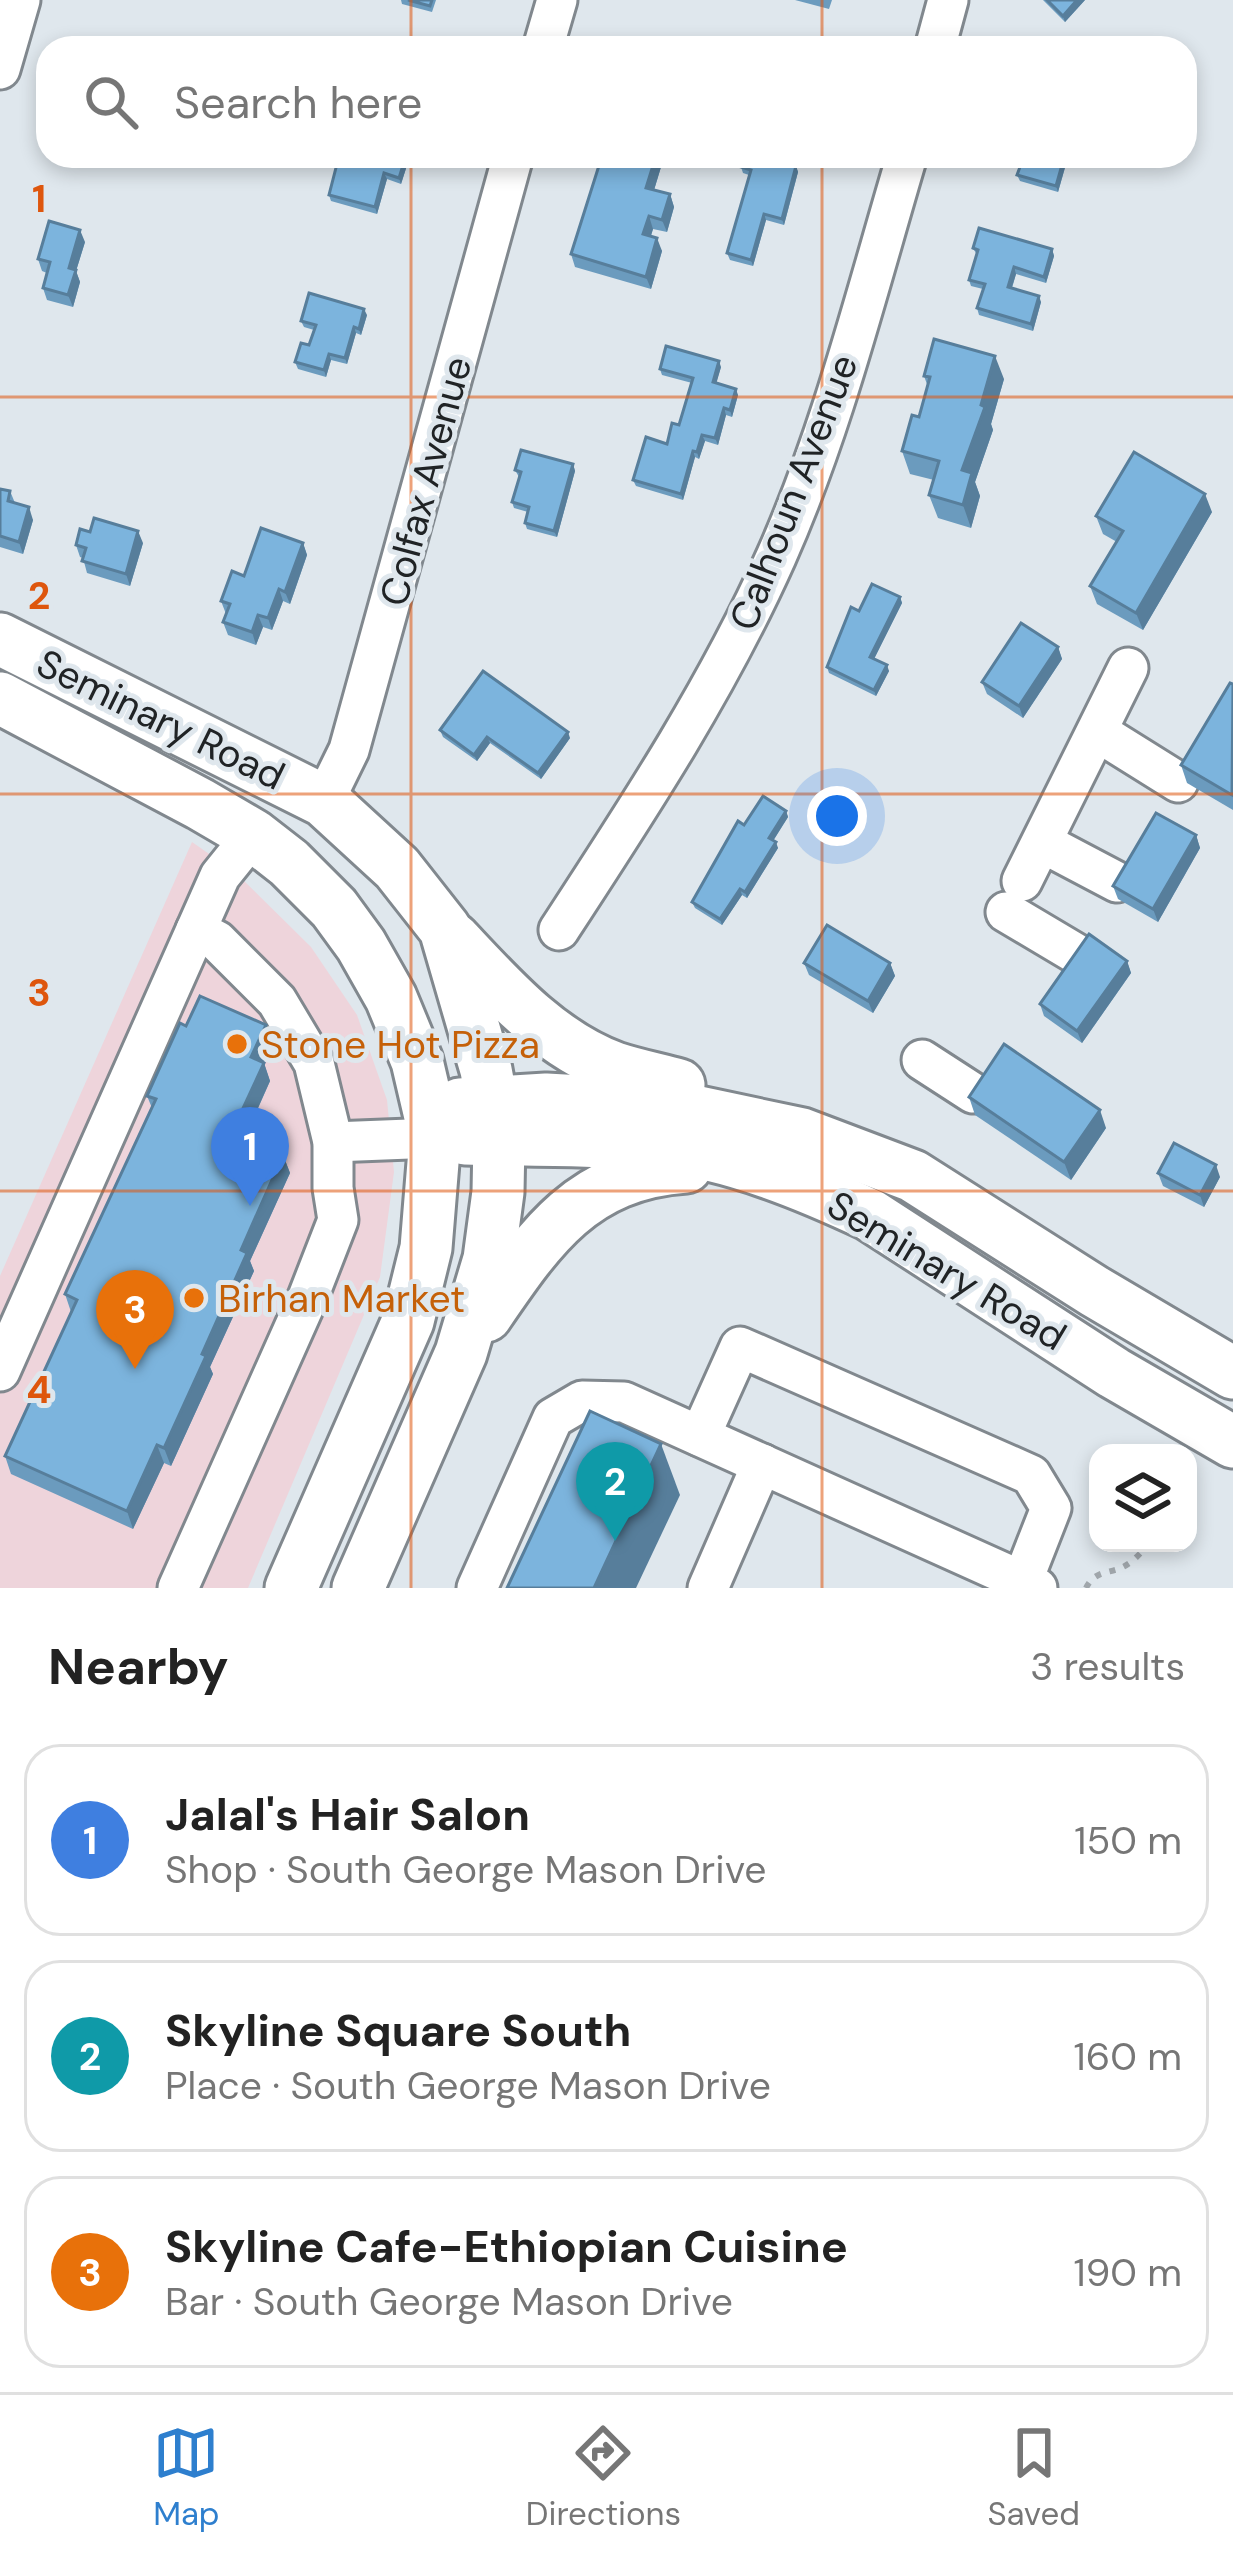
<!DOCTYPE html>
<meta charset="utf-8">
<style>
:root{--surface:#fff;--page:#f2f2f2;--text:#222;--muted:#767676;--line:#e0e0e0;--accent:#2e7fce}
body{margin:0;font-family:"DM Sans",sans-serif;background:var(--page);color:var(--text)}
.controls{position:absolute;right:36px;bottom:36px;display:grid;overflow:hidden;border-radius:24px;box-shadow:0 6px 18px #0003}
.controls button{width:108px;height:108px;display:grid;place-items:center;padding:0;border:0;border-bottom:3px solid var(--line);background:var(--surface);color:var(--text);font:60px sans-serif}
.you{position:absolute;left:837px;top:816px;width:42px;height:42px;margin:-30px;border:9px solid #fff;border-radius:50%;background:#1a73e8;box-shadow:0 0 0 18px #1a73e833}
.badge{display:grid;place-items:center;width:78px;height:78px;border-radius:50%;background:var(--accent);color:#fff;font-size:39px;font-weight:700}
.pin{position:absolute;translate:-50% -99px;filter:drop-shadow(0 3px 6px #0008)}
.pin::after{content:'';position:absolute;top:63px;width:42px;height:36px;background:inherit;clip-path:polygon(0 0,100% 0,50% 100%)}
.list{margin:0;padding:0;list-style:none}
h2{display:flex;justify-content:space-between;align-items:center;height:156px;margin:0;padding:0 48px;font-size:51px}
h2 small{font-size:39px;font-weight:400;color:var(--muted)}
.list li{display:grid;grid-template-columns:78px 1fr auto;gap:36px;align-items:center;box-sizing:border-box;height:192px;margin:0 24px 24px;padding:0 24px;border:3px solid var(--line);border-radius:36px}
.list b{display:block;font-size:45px;white-space:nowrap}
.list p{margin:0;font-size:39px;white-space:nowrap;color:var(--muted)}
.list em{font-size:39px;font-style:normal;color:var(--muted)}
.icon{flex:none;width:66px;height:66px;fill:none;stroke:currentColor;stroke-width:2;stroke-linecap:round;stroke-linejoin:round}
.map{position:relative;flex:none;width:1233px;height:1588px;overflow:hidden}
.search{position:absolute;background:var(--surface);box-shadow:0 6px 18px #0003;left:36px;right:36px;top:36px;height:132px;display:flex;align-items:center;gap:30px;box-sizing:border-box;padding:0 42px;border-radius:36px;color:var(--muted);font-size:45px}
.sheet{height:804px;background:var(--surface)}
nav{display:flex;justify-content:space-around;align-items:center;box-sizing:border-box;height:168px;border-top:3px solid var(--line);background:var(--surface);font-size:33px;color:var(--muted)}
nav a{display:grid;justify-items:center;gap:6px}
nav .on{color:var(--accent)}
.map>svg:first-child{display:block}
.commercial{fill:#eed4db}
.lines{fill:none;stroke-linecap:round;stroke-linejoin:round}
.minor-casing{stroke:#81888e;stroke-width:45}
.major-casing{stroke:#81888e;stroke-width:57}
.path{stroke:#a0a6ab;stroke-width:6;stroke-dasharray:6 9;stroke-linecap:butt}
.minor{stroke:#fff;stroke-width:39}
.major{stroke:#fff;stroke-width:51}
.wall{fill:#6b9bbe}
.shaded-wall{fill:#577e9b}
.building{fill:#7cb4dd;stroke:#577e9b;stroke-width:3}
.grid{fill:none;stroke:#de560d;stroke-width:3;stroke-opacity:0.55}
.food-dot{fill:#e8710a;stroke:#dfe7ed;stroke-width:4.5}
.labels{text-anchor:middle;stroke-width:10;stroke-linejoin:round;paint-order:stroke}
.street-label{font-size:39px;fill:#202325;stroke:#dfe7ed}
.food-label{font-size:39px;fill:#c56008;stroke:#dfe7ed;text-anchor:start}
.grid-label{font-size:39px;text-anchor:middle;font-weight:bold;fill:#de560d;stroke:#dfe7ed;stroke-width:10;stroke-linejoin:round;paint-order:stroke}
</style>
<div class="map">
<svg width="1233" height="1588" viewBox="0 0 1233 1588">
<rect width="100%" height="100%" fill="#dfe7ed"/>
<!-- commercial -->
<path class="commercial" d="M192 842 235 872 311 947 357 1015 387 1100 394 1172 380 1277 248 1588H0V1276Z"/>
<g class="lines">
<!-- minor casing -->
<g class="minor-casing">
<g id="minor">
<path d="M543 48 557 0"/>
<path d="M935 48 948 0"/>
<path d="M0 69 20 0"/>
<path d="M1098 732 1178 782"/>
<path d="M324 801 349 750 513 156"/>
<path d="M1043 843 1117 882"/>
<path d="M1022 881 1128 668"/>
<path d="M1006 912 1075 953"/>
<path d="M559 930C638 809 717 689 776 557 833 429 867 290 907 156"/>
<path d="M922 1060 973 1093"/>
<path d="M333 1142 435 1138"/>
<path d="M0 1371 220 876 253 835"/>
<path d="M700 1436 740 1347 1031 1475 1051 1508 1022 1582"/>
<path d="M178 1588 308 1297 338 1220 333 1188V1142L314 1063 277 1001 217 941 196 930"/>
<path d="M477 1588 553 1418 582 1401 624 1402 1037 1588"/>
<path d="M708 1588 762 1464"/>
</g>
</g>
<!-- major casing -->
<g class="major-casing">
<g id="major">
<path d="M0 639 324 801 397 868 445 929 486 1070 499 1140 498 1192 489 1259 461 1353 358 1588"/>
<path d="M0 698 200 804 253 835 289 863 334 908 361 945 391 998 417 1061 435 1138 426 1248 408 1321 291 1588"/>
<path d="M454 939C500 988 549 1044 615 1068 636 1075 658 1079 679 1085"/>
<path d="M460 1104 546 1099 670 1106 802 1134 913 1176 1094 1291 1233 1373"/>
<path d="M465 1139C529 1141 595 1139 659 1146 733 1155 804 1184 870 1215L1114 1373 1233 1442"/>
<path d="M486 1316C540 1237 582 1174 686 1167"/>
</g>
</g>
<!-- path -->
<g class="path">
<path d="M1188 1491 1196 1480"/>
<path d="M1086 1588C1096 1568 1112 1575 1128 1564 1136 1559 1143 1550 1150 1543"/>
</g>
<!-- minor -->
<use href="#minor" class="minor"/>
<!-- major -->
<use href="#major" class="major"/>
</g>
<!-- wall -->
<g class="wall">
<path d="M401 0H436L432 12 402 4Z"/>
<path d="M795 0H832L829 9Z"/>
<path d="M1043 0H1085L1065 22Z"/>
<path d="M410 156 401 184 387 179 377 214 331 201 329 195Z"/>
<path d="M657 156 661 167 654 190 670 194 674 207 667 232 653 229 651 236 662 251 651 289 575 267 571 254Z"/>
<path d="M744 156H784L782 162 796 166 798 172 784 225 766 220 753 266 730 260 727 253 749 175 743 173 741 167Z"/>
<path d="M1064 158 1066 164 1058 192 1020 181 1017 175Z"/>
<path d="M85 242 76 271 80 282 73 307 47 300 43 288 47 273 42 271 38 259Z"/>
<path d="M973 248 1052 249 1054 256 1046 283 1016 274 1012 288 1041 302 1033 331 979 315 977 308 983 289 971 286 969 280 977 255Z"/>
<path d="M367 315 361 335 356 333 347 364 331 360 326 377 298 369 295 362 309 345 314 330 304 327 301 321Z"/>
<path d="M721 367 716 383 738 395 732 417 726 415 718 445 705 441 699 459 695 457 683 500 636 486 633 480 667 444 679 425 692 383 662 375 660 369Z"/>
<path d="M924 376 1004 379 991 424 993 430 975 482 980 496 971 528 938 518 929 495 934 480 910 474 902 451 919 417 928 387Z"/>
<path d="M573 464 575 471 557 537 527 529 525 523 528 512 514 508 512 502 519 477 515 470Z"/>
<path d="M0 489 10 491 15 503 33 520 23 554 0 547Z"/>
<path d="M1212 512 1143 630 1097 604 1090 586 1117 542 1103 534 1096 516Z"/>
<path d="M143 543 130 586 87 573 83 558 80 557 76 545Z"/>
<path d="M303 543 307 555 290 604 283 601 272 630 263 627 256 645 228 635 223 622 226 614 221 601 244 576Z"/>
<path d="M900 597 902 603 874 659 889 671 876 696 829 673 827 667 859 611Z"/>
<path d="M1058 647 1062 659 1023 718 987 694 982 682Z"/>
<path d="M1233 684V810L1187 783 1181 765Z"/>
<path d="M440 730 570 738 541 779 490 743 477 761 443 737Z"/>
<path d="M786 811 788 817 773 841 778 848 747 898 742 895 722 925 695 908 692 902 744 825Z"/>
<path d="M1196 835 1200 848 1158 922 1118 899 1113 886Z"/>
<path d="M1127 961 1131 973 1082 1043 1044 1016 1040 1004Z"/>
<path d="M804 963H890L895 976 873 1013 809 975Z"/>
<path d="M266 1025 272 1043 264 1063 270 1081 245 1138 283 1155 290 1173 250 1261 254 1271 210 1367 213 1374 171 1466 164 1463 133 1529 11 1474 5 1456 71 1312 65 1294 152 1108 147 1096 186 1026Z"/>
<path d="M969 1097 1106 1128 1071 1180 975 1115Z"/>
<path d="M1158 1173 1220 1177 1204 1207 1163 1186Z"/>
</g>
<!-- shaded-wall -->
<g class="shaded-wall">
<path d="M1077 0H1085L1065 22 1063 16Z"/>
<path d="M406 156H410L401 184 399 178Z"/>
<path d="M657 156 661 167 651 200 646 188Z"/>
<path d="M1064 158 1066 164 1058 192 1056 186Z"/>
<path d="M796 166 798 172 784 225 782 219Z"/>
<path d="M384 173 387 179 377 214 375 207Z"/>
<path d="M670 194 674 207 667 232 662 220Z"/>
<path d="M764 214 766 220 753 266 751 260Z"/>
<path d="M649 216 653 229 647 247 643 234Z"/>
<path d="M80 230 85 242 76 271 80 282 73 307 68 295 69 268Z"/>
<path d="M657 238 662 251 651 289 646 277Z"/>
<path d="M1052 249 1054 256 1046 283 1044 277Z"/>
<path d="M1014 267 1016 274 1010 293 1008 287Z"/>
<path d="M1039 296 1041 302 1033 331 1031 324Z"/>
<path d="M364 309 367 315 361 335 359 329Z"/>
<path d="M354 327 356 333 347 364 345 358Z"/>
<path d="M329 354 331 360 326 377 324 370Z"/>
<path d="M995 356 1004 379 991 424 993 430 975 482 980 496 971 528 963 505 962 470Z"/>
<path d="M719 361 721 367 715 388 713 382Z"/>
<path d="M736 389 738 395 732 417 730 410Z"/>
<path d="M724 408 726 415 718 445 715 438Z"/>
<path d="M702 435 705 441 699 459 697 452Z"/>
<path d="M693 451 695 457 683 500 681 494Z"/>
<path d="M573 464 575 471 557 537 554 531Z"/>
<path d="M1205 494 1212 512 1143 630 1136 613Z"/>
<path d="M29 507 33 520 23 554 19 542Z"/>
<path d="M138 531 143 543 130 586 126 574Z"/>
<path d="M303 543 307 555 290 604 285 592Z"/>
<path d="M279 589 283 601 272 630 268 618Z"/>
<path d="M900 597 902 603 872 663 870 657Z"/>
<path d="M258 615 263 627 256 645 252 632Z"/>
<path d="M1058 647 1062 659 1023 718 1019 706Z"/>
<path d="M887 665 889 671 876 696 874 690Z"/>
<path d="M568 732 570 738 541 779 538 773Z"/>
<path d="M487 737 490 743 477 761 474 755Z"/>
<path d="M786 811 788 817 771 844 769 838Z"/>
<path d="M1196 835 1200 848 1158 922 1153 909Z"/>
<path d="M776 842 778 848 747 898 745 892Z"/>
<path d="M740 889 742 895 722 925 720 919Z"/>
<path d="M1127 961 1131 973 1082 1043 1077 1031Z"/>
<path d="M890 963 895 976 873 1013 868 1001Z"/>
<path d="M266 1025 272 1043 258 1075 251 1057Z"/>
<path d="M264 1063 270 1081 239 1150 232 1132Z"/>
<path d="M1100 1110 1106 1128 1071 1180 1064 1162Z"/>
<path d="M283 1155 290 1173 250 1261 254 1271 210 1367 213 1374 171 1466 164 1448 241 1250Z"/>
<path d="M1216 1165 1220 1177 1204 1207 1200 1195Z"/>
<path d="M661 1444 680 1495 636 1588H594Z"/>
<path d="M157 1445 164 1463 133 1529 127 1511Z"/>
</g>
<!-- building -->
<g class="building">
<path d="M408 0H432L430 6Z"/>
<path d="M1047 0H1077L1063 16Z"/>
<path d="M339 156 349 157 406 156 399 178 384 173 375 207 329 195Z"/>
<path d="M602 156H656L646 188 670 194 662 220 649 216 643 234 657 238 646 277 571 254Z"/>
<path d="M744 156H780L779 161 796 166 782 219 764 214 751 260 727 253 751 170 741 167Z"/>
<path d="M1024 156H1057L1064 158 1056 186 1017 175Z"/>
<path d="M49 221 80 230 69 268 76 270 68 295 43 288 50 262 38 259Z"/>
<path d="M979 228 1052 249 1044 277 1014 267 1008 287 1039 296 1031 324 977 308 985 284 969 280 978 250 973 248Z"/>
<path d="M309 293 364 309 359 329 354 327 345 358 329 354 324 370 295 362 301 343 309 345 316 325 301 321Z"/>
<path d="M934 339 995 356 981 405 985 407 962 470 972 473 963 505 929 495 939 461 902 451 912 415 919 417 930 377 924 376Z"/>
<path d="M666 346 719 361 713 382 736 389 730 410 724 408 715 438 702 435 697 452 693 451 681 494 633 480 646 437 667 444 672 423 679 425 693 378 660 369Z"/>
<path d="M521 450 573 464 554 531 525 523 529 507 512 502 521 472 515 470Z"/>
<path d="M1134 452 1205 494 1136 613 1090 586 1123 531 1096 516Z"/>
<path d="M0 489 10 491 8 501 29 507 19 542 0 536Z"/>
<path d="M94 518 138 531 126 574 82 561 86 548 76 545 80 529 90 532Z"/>
<path d="M261 528 303 543 285 592 279 589 268 618 258 615 252 632 223 622 230 604 221 601 232 571 244 576Z"/>
<path d="M872 584 900 597 870 657 887 665 874 690 827 667 851 607 859 611Z"/>
<path d="M1021 623 1058 647 1019 706 982 682Z"/>
<path d="M483 671 568 732 538 773 487 737 474 755 440 730Z"/>
<path d="M1230 683 1233 684 1232 795 1181 765Z"/>
<path d="M763 796 786 811 769 838 776 842 745 892 740 889 720 919 692 902 738 821 744 825Z"/>
<path d="M1156 813 1196 835 1153 909 1113 886Z"/>
<path d="M827 925 890 963 868 1001 804 963Z"/>
<path d="M1089 934 1127 961 1077 1031 1040 1004Z"/>
<path d="M200 996 266 1025 251 1057 264 1063 232 1132 283 1155 241 1250 247 1253 202 1354 206 1356 164 1448 157 1445 127 1511 5 1456 77 1300 65 1294 156 1099 147 1096 180 1023 186 1026Z"/>
<path d="M1004 1044 1100 1110 1064 1162 969 1097Z"/>
<path d="M1174 1143 1216 1165 1200 1195 1158 1173Z"/>
<path d="M590 1411 661 1444 594 1588H507Z"/>
</g>
<!-- grid -->
<path class="grid" d="M411 0V48M822 0V48M411 156V1588M822 156V1588M0 397H1233M0 794H1233M0 1191H1233"/>
<!-- markers -->
<g class="food-dot">
<circle cx="237" cy="1044" r="12"/>
<circle cx="194" cy="1298" r="12"/>
</g>
<g class="labels">
<!-- street labels -->
<g class="street-label">
<text transform="translate(425 481) rotate(-75)" y="14">Colfax Avenue</text>
<text transform="translate(793 492) rotate(-69)" y="14">Calhoun Avenue</text>
<text transform="translate(161 719) rotate(26)" y="14">Seminary Road</text>
<text transform="translate(947 1270) rotate(31)" y="14">Seminary Road</text>
</g>
<!-- food labels -->
<g class="food-label">
<text x="261" y="1058">Stone Hot Pizza</text>
<text x="218" y="1312">Birhan Market</text>
</g>
</g>
<g class="grid-label">
<text x="39" y="212">1</text>
<text x="39" y="609">2</text>
<text x="39" y="1006">3</text>
<text x="39" y="1403">4</text>
</g>
</svg>
<div class="controls">
<button><svg class="icon" aria-label="layers" viewBox="0 0 24 24"><path d="M12 4l9 5-9 5-9-5zM3 14l9 5 9-5"/></svg></button>
</div>
<div class="you"></div>
<div class="pin badge" style="left:250px;top:1206px;background:#3f7fe0">1</div>
<div class="pin badge" style="left:615px;top:1541px;background:#0f9aa8">2</div>
<div class="pin badge" style="left:135px;top:1369px;background:#e8710a">3</div>
<div class="search"><svg class="icon" aria-label="search" viewBox="0 0 24 24"><circle cx="10" cy="10" r="6"/><path d="M15 15l6 6"/></svg>Search here</div>
</div>
<section class="sheet">
<h2>Nearby<small>3 results</small></h2>
<ul class="list">
<li><span class="badge" style="background:#3f7fe0">1</span><div><b>Jalal's Hair Salon</b><p>Shop · South George Mason Drive</p></div><em>150 m</em></li>
<li><span class="badge" style="background:#0f9aa8">2</span><div><b>Skyline Square South</b><p>Place · South George Mason Drive</p></div><em>160 m</em></li>
<li><span class="badge" style="background:#e8710a">3</span><div><b>Skyline Cafe-Ethiopian Cuisine</b><p>Bar · South George Mason Drive</p></div><em>190 m</em></li>
</ul>
</section>
<nav>
<a class="on"><svg class="icon" aria-label="map" viewBox="0 0 24 24"><path d="M3 6l6-2 6 2 6-2v14l-6 2-6-2-6 2zM9 4v14M15 6v14"/></svg>Map</a>
<a><svg class="icon" aria-label="directions" viewBox="0 0 24 24"><path d="M12 3l9 9-9 9-9-9zM9 14v-3h6M13 9l2 2-2 2"/></svg>Directions</a>
<a><svg class="icon" aria-label="saved" viewBox="0 0 24 24"><path d="M7 4h10v16l-5-4-5 4z"/></svg>Saved</a>
</nav>
